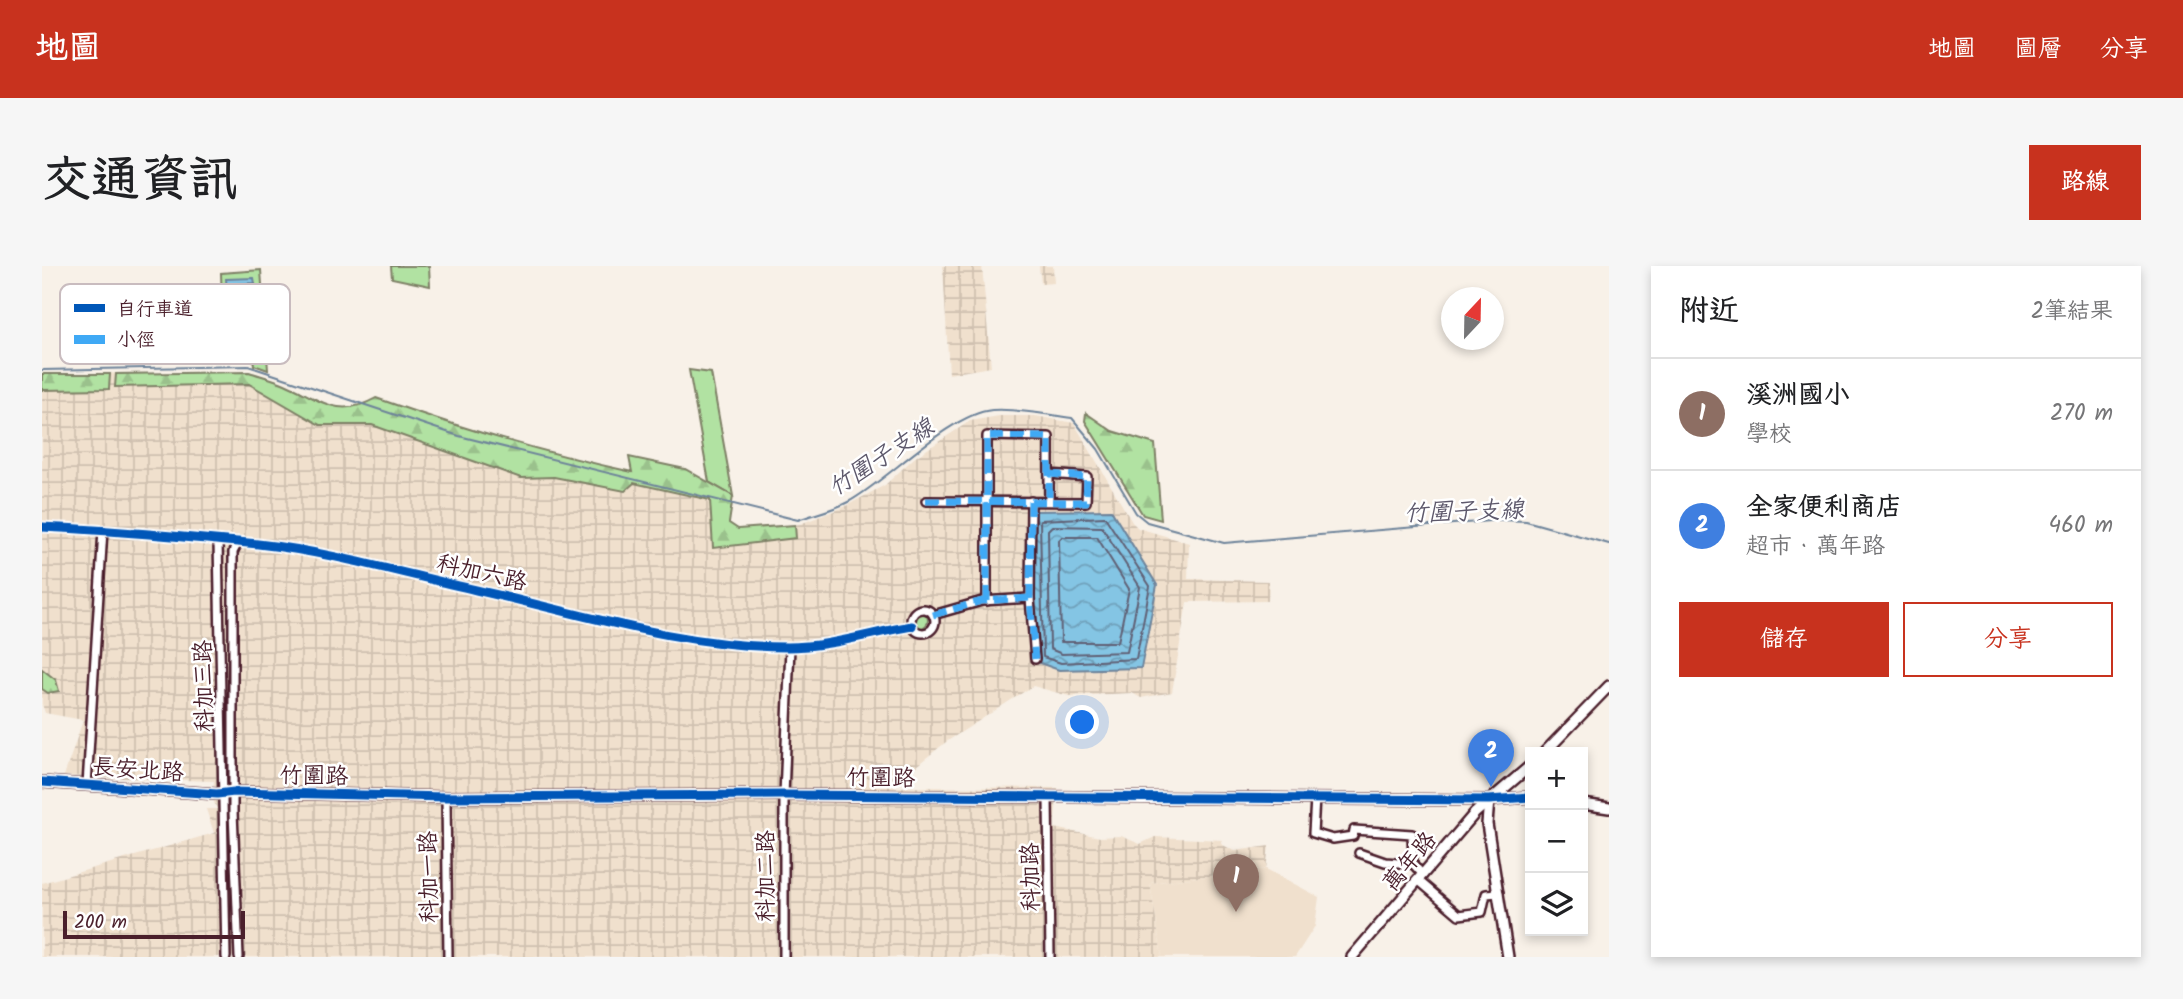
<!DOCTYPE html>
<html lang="zh-TW">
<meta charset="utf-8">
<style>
:root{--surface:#fff;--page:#f6f6f6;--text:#202124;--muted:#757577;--line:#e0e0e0;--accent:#c8321e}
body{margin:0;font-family:Kalam,"LXGW WenKai TC",sans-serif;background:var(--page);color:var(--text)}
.controls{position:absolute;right:21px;bottom:21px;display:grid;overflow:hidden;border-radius:0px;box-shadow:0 4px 10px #0003}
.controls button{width:63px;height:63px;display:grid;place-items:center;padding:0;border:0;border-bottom:2px solid var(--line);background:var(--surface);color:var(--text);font:35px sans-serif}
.compass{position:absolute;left:1399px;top:21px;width:63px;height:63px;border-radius:50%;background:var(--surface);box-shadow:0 4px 10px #0003;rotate:22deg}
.scale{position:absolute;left:21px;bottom:18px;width:182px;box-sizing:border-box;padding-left:7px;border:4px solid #4a1f2b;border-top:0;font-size:19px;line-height:24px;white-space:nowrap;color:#4a1f2b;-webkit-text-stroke:5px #fff;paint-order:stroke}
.you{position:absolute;left:1041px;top:457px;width:24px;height:24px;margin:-18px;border:5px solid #fff;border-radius:50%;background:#1a73e8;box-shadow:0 0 0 10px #1a73e833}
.badge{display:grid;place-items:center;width:46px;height:46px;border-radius:50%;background:var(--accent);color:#fff;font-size:23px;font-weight:700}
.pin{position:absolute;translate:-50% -58px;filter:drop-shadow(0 2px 4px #0008)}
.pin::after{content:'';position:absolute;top:37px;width:24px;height:21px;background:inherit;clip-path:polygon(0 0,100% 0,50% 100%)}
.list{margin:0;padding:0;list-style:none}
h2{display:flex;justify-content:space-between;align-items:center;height:91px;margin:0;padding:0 28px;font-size:30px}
h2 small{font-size:23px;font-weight:400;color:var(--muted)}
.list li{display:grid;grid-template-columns:46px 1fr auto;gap:21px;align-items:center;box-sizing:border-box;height:112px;padding:0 28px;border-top:2px solid var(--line)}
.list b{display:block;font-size:26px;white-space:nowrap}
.list p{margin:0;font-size:23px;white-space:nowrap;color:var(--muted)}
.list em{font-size:23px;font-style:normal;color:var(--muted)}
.actions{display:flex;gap:14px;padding:21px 28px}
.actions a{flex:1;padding:16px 0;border:2px solid var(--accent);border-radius:0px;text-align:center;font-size:24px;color:var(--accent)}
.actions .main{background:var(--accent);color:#fff}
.icon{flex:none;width:38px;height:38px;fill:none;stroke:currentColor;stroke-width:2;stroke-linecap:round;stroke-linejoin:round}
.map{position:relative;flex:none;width:1567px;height:691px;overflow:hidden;border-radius:0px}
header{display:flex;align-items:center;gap:42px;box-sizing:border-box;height:98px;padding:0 35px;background:var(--accent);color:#fff}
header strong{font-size:33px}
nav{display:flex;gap:38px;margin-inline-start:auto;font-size:24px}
.intro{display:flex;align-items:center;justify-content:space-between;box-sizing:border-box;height:168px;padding:0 42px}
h1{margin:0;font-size:49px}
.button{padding:18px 32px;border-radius:0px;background:var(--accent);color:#fff;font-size:24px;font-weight:700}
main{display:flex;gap:42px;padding:0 42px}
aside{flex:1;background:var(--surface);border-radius:0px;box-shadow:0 4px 10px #0003}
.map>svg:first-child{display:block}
.built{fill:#f0e0cd}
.industrial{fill:url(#industrial-grid)}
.green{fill:#b1e2a2;stroke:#7e8066;stroke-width:2}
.forest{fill:url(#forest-firs);stroke:#7e8066;stroke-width:2}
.water{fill:url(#water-waves);stroke:#6d839a;stroke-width:2}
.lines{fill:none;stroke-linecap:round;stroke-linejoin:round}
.shore{stroke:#616175;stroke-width:2}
.stream{stroke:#6d839a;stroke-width:2}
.minor-casing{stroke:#4a1f2b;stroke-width:12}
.tertiary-casing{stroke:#4a1f2b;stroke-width:14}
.minor{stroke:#fff;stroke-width:7}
.tertiary{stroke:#fff;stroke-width:9}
.quiet{stroke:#3fa9f5;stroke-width:7;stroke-dasharray:14 7;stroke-linecap:butt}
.cycleway-casing{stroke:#fff;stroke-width:13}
.cycleway{stroke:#0057b8;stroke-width:9}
.labels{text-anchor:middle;stroke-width:5;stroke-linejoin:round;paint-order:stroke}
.street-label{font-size:23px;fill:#4a1f2b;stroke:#fff}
.water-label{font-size:24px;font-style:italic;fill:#5e596c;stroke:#fff}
.key{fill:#fff;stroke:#c9bcbf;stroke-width:2}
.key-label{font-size:19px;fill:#4a1f2b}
</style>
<header>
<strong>地圖</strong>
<nav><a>地圖</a><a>圖層</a><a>分享</a></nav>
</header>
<div class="intro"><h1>交通資訊</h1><a class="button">路線</a></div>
<main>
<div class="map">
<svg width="1567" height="691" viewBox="0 0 1567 691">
<defs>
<pattern id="industrial-grid" width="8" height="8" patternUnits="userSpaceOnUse" patternTransform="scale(1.75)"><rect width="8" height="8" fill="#f0e0cd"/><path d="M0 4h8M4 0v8" fill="none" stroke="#cfc0b0"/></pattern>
<pattern id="forest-firs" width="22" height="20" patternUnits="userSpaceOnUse" patternTransform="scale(1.75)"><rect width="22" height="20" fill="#b1e2a2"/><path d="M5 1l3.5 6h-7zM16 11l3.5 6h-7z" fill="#9ac18c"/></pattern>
<pattern id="water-waves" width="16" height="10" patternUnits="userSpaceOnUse" patternTransform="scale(1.75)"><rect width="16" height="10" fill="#84c5e4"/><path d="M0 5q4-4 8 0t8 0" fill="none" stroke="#6e9fb9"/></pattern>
</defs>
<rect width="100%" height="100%" fill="#f8f1e8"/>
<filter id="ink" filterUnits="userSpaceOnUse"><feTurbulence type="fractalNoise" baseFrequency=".0143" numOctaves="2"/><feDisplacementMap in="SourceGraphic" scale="14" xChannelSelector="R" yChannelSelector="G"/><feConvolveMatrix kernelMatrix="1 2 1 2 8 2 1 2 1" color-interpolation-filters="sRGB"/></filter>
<g filter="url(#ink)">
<!-- built -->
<path class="built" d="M1224 603 1277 631 1273 660 1253 691H1120L1108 617Z"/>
<!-- industrial -->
<g class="industrial">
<path d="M901 0H940L949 101 907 108Z"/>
<path d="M997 0H1011L1012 17 999 18Z"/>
<path d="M207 106 243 118 286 141 317 142 334 132 496 185 590 206 587 191 643 203 691 230 687 257 696 263 758 258 802 241 843 219 872 192 928 155 957 150H993L1032 157 1090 256 1096 262 1147 277 1146 313 1227 315 1226 335 1145 336 1130 426 1099 432 1090 427 1027 430 991 420 904 476 848 521 1016 522 1012 562 1058 571 1079 570 1098 578 1113 571 1181 574 1179 578 1193 585 1227 580 1224 603 1108 617 1120 691H0V617L172 567 164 543H175L171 534 172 515 22 510 41 454 3 447 0 438V108Z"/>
</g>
<!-- green -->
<g class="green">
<path d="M349 0H387L388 20 350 12Z"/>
<path d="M219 4 226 104 212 99 207 62 70 77 69 46 180 36 179 7Z"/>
<path d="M647 104 669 107 691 230 667 216Z"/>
<circle cx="878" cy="354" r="8"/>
</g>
<!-- forest -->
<g class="forest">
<path d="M207 106C219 110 232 113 243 118 278 133 295 154 334 132 418 162 503 187 590 206L587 191 643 203 691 230 687 257 696 263 753 259 754 272 671 282 668 234 592 217 583 225 512 211 479 212 330 159H278L207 118 73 121 74 108Z"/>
<path d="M0 108H68L67 123 0 124Z"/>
<path d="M1044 147 1070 165 1113 178 1119 254 1101 249 1043 155Z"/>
<path d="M0 403 14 414 17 425 6 427 0 423Z"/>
</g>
<!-- water -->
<g class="water">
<path d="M212 12 221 63 214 84 210 83 209 65 214 60 212 17 190 18 187 48 184 13Z"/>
<path d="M1069 244 1115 319 1099 402 1017 404 992 395 990 245Z"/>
</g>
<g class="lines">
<!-- shore -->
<g class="shore">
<path d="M1063 251 1108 320 1094 393 1019 397 1001 391 998 254Z"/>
<path d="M1010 260 1060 261 1098 321 1085 386 1020 388 1008 383 1006 264Z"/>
<path d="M1020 271H1055L1087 323 1076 376H1019L1017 274Z"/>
</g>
<!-- stream -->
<path class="stream" d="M0 104 206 100 417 170 756 254C772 248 791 244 806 236 844 216 907 148 950 144 975 142 1005 149 1030 152L1056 183 1094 247 1105 256 1182 277 1460 254 1484 255 1567 278"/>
<!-- minor casing -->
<g class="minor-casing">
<g id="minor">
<path d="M884 235 1044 236 1045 211 1007 208"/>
<path d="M989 235 988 332 993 393"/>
<path d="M0 261C72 264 144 271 216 278 289 286 362 308 434 324 536 347 640 381 745 381 788 381 828 367 870 360"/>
<path d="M176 275 184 691"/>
<path d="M196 277 191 286V546L197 691"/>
<path d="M945 335V170L1007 171V235"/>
<circle cx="881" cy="355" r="12"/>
<path d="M891 349 940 335 988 332"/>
<path d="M45 519 61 264"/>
<path d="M404 531 406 691"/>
<path d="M1006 532 1008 691"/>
<path d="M1273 532 1271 567 1291 573 1311 570 1312 564 1370 568 1371 598 1381 609"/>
<path d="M1317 587 1343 596 1371 598"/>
<path d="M1377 615 1417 649 1440 646 1444 628 1457 627"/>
<path d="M742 691V529L748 381"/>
</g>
</g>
<!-- tertiary casing -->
<g class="tertiary-casing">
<g id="tertiary">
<path d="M1503 486 1567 420"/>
<path d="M0 516 175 528 192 526 404 531 742 529 1447 534 1488 531"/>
<path d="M1447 534 1445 558 1466 691"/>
<path d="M1541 538 1567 542"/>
<path d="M1310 691 1433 547 1488 500"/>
</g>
</g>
<!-- minor -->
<use href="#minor" class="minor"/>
<!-- tertiary -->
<use href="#tertiary" class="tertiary"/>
<!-- quiet -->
<g class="quiet">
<path d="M884 235 1044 236 1045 211 1007 208"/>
<path d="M989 235 988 332 993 393"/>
<path d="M945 335V170L1007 171V235"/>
<path d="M891 349 940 335 988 332"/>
</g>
<!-- cycleway casing -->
<g class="cycleway-casing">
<g id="cycleway">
<path d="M0 261C72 264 144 271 216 278 289 286 362 308 434 324 536 347 640 381 745 381 788 381 828 367 870 360"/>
<path d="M0 516 175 528 192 526 404 531 742 529 1447 534 1488 531"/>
</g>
</g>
<!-- cycleway -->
<use href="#cycleway" class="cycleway"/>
</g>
</g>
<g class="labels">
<!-- street labels -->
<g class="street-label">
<text transform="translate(440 306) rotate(13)" y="8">科加六路</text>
<text transform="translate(161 420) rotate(-91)" y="8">科加三路</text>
<text transform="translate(96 503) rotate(4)" y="8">長安北路</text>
<text transform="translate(272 509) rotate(1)" y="8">竹圍路</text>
<text transform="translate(839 511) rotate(1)" y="8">竹圍路</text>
<text transform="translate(1367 595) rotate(-50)" y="8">萬年路</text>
<text transform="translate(723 610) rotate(-90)" y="8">科加二路</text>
<text transform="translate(386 611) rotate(-91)" y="8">科加一路</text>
<text transform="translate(988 611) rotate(-91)" y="8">科加路</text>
</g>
<!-- water labels -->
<g class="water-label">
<text transform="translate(839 191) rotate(-33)" y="8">竹圍子支線</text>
<text transform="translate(1422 245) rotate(-2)" y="8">竹圍子支線</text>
</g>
</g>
<!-- legend -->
<rect x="18" y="18" width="230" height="80" rx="10" class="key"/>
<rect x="32" y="38" width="31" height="8" fill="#0057b8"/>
<rect x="32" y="69" width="31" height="9" fill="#3fa9f5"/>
<g class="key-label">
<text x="75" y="49">自行車道</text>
<text x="75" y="80">小徑</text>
</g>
</svg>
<div class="controls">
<button>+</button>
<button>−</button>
<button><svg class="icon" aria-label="layers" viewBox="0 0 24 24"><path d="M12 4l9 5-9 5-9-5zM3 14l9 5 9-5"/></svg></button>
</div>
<svg class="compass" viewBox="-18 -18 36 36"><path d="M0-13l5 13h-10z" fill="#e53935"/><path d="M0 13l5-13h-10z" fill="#757577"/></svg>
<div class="scale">200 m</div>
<div class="you"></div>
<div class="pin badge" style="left:1194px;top:646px;background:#8d6e63">1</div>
<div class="pin badge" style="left:1449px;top:521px;background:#3f7fe0">2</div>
</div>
<aside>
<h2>附近<small>2筆結果</small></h2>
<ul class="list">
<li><span class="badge" style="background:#8d6e63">1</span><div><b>溪洲國小</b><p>學校</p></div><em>270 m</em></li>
<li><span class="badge" style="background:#3f7fe0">2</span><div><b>全家便利商店</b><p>超市 · 萬年路</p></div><em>460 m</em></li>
</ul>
<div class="actions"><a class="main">儲存</a><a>分享</a></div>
</aside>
</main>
